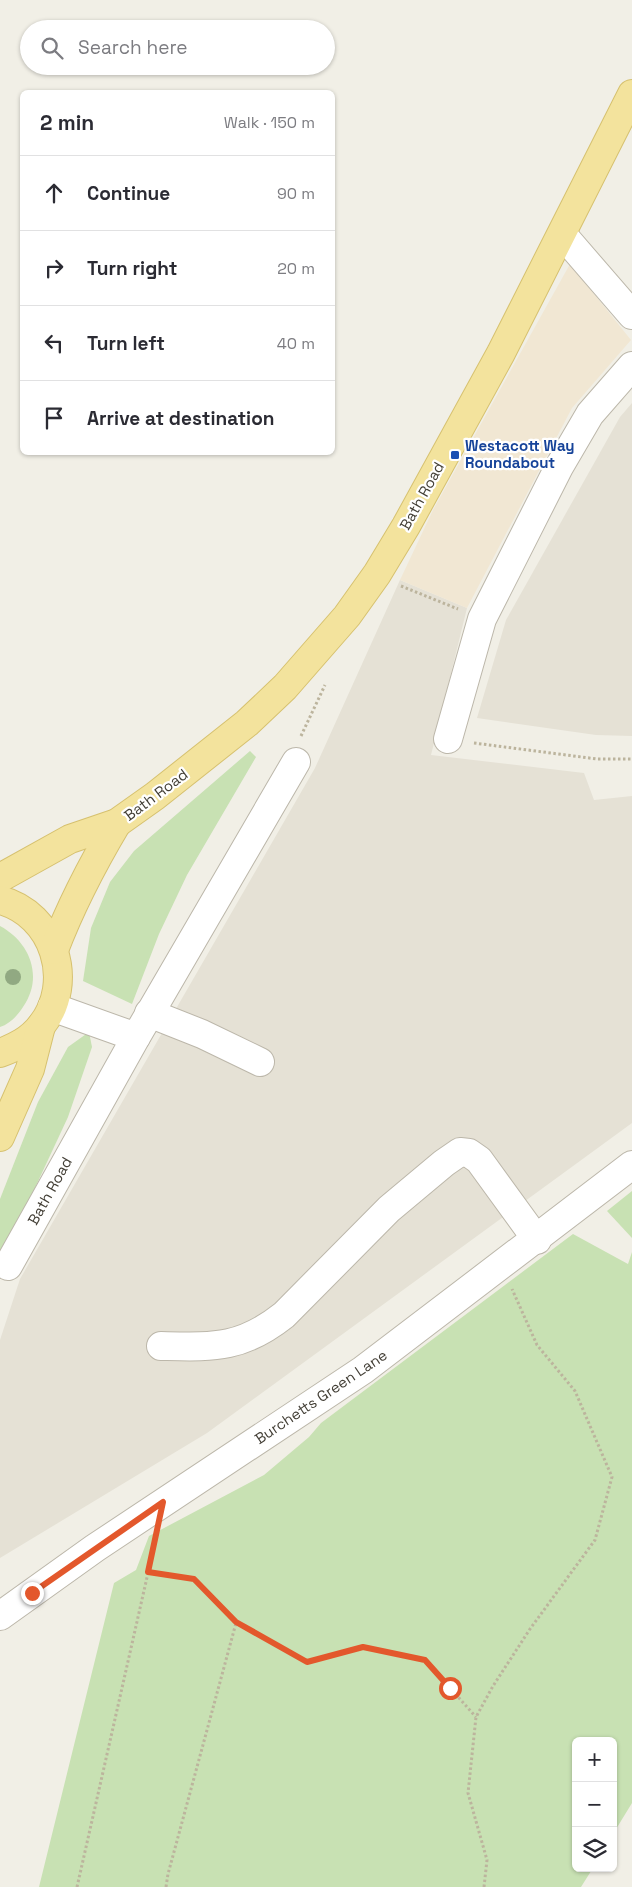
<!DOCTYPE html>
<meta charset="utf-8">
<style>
:root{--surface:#fff;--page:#f7f7f7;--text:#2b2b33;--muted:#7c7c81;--line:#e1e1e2}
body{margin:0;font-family:"Space Grotesk",sans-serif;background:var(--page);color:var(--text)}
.controls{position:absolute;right:15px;bottom:15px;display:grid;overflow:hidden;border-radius:8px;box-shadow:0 1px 4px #0004}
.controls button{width:45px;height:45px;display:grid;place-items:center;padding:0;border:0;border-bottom:1px solid var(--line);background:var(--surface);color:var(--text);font:25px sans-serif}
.stop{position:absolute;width:15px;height:15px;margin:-11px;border:4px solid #e3582c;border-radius:50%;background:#fff}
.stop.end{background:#e3582c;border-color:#fff;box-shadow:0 1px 5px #0008}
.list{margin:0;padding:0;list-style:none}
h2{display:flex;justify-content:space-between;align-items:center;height:65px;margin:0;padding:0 20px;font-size:21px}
h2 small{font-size:16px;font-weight:400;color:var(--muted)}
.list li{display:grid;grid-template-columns:32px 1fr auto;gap:15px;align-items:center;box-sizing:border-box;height:75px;padding:0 20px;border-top:1px solid var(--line)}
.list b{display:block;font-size:19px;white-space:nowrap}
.list em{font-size:16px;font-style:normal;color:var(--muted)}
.icon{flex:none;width:28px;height:28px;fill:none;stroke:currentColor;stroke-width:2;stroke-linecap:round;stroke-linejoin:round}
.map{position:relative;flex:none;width:632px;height:1887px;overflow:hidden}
.search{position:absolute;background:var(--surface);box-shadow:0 1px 4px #0004;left:20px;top:20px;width:315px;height:55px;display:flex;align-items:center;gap:12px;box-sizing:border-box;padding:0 18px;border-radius:28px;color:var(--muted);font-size:19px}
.panel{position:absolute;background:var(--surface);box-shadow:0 1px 4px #0004;left:20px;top:90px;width:315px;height:365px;border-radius:8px}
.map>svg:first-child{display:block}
.residential{fill:#e5e1d5}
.commercial{fill:#f1e7d3}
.green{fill:#c8e1b3}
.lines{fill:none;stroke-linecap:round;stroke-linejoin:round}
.minor-casing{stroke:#bcb7aa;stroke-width:30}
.major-casing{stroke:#d6c16f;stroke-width:30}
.path{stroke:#bcb49d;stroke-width:3;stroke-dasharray:2.5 2.5;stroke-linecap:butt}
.minor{stroke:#fff;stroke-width:28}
.major{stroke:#f3e39d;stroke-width:28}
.tree{fill:#91a982}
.route{stroke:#e3582c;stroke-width:6}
.transit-dot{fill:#1a4fb4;stroke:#fff;stroke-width:2}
.labels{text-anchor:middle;stroke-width:4.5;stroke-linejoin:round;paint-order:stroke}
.transit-label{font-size:15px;font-weight:bold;fill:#164399;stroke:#fff;text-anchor:start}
.street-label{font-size:15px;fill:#433f36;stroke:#fff}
</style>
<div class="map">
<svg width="632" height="1887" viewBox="0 0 632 1887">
<rect width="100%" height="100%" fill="#f1efe6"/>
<!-- residential -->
<g class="residential">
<path d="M632 403V736L596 735 477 718 506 620 620 417Z"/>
<path d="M400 580 467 608 431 755 584 773 594 800 632 796V1123L207 1433 0 1558V1340L20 1279 315 768Z"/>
</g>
<!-- commercial -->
<path class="commercial" d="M570 264 631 340 572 408 467 608 400 580 433 510Z"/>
<!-- green -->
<g class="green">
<path d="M250 751 256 757 187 875 159 934 132 1004 83 981 91 928 110 882 134 851Z"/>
<path d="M0 926C30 942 44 977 23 1007 18 1015 10 1024 0 1027Z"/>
<path d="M89 1032 92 1047 68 1117 0 1263V1199L38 1102 68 1047Z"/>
<path d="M632 1191V1238L607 1211Z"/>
<path d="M573 1234 628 1264 632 1252V1803L613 1834V1741H576V1868H593L581 1887H39L114 1583 136 1570 149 1536 264 1475 309 1437 321 1423Z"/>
</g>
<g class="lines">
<!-- minor casing -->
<g class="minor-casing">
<g id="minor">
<path d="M562 234 632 315"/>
<path d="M448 739 482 619 559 467 590 414 632 366"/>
<path d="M52 1007 136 1037 296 762"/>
<path d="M149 1013 202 1034 260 1062"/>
<path d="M8 1266 136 1037"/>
<path d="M161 1346C214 1347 241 1349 284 1315L389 1209 444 1163 460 1152 469 1153 479 1160 537 1240"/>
<path d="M0 1616 95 1548 363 1370 632 1165"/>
</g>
</g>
<!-- major casing -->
<g class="major-casing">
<g id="major">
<path d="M0 878 70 839 117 823 155 796 247 723 285 687 347 616 377 574 406 526 501 353 632 94"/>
<path d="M0 900C54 914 76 982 41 1026 30 1040 16 1047 0 1053"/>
<path d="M54 950C71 905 92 865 117 823"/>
<path d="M0 1137 30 1069 41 1026"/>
</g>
</g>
<!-- path -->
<g class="path">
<path d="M401 586 458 609"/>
<path d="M301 736 325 685"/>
<path d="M474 743 597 759H632"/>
<path d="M148 1572 194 1579 236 1623 307 1662 363 1647 425 1660 476 1717"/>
<path d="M77 1887 155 1542"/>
<path d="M166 1887 168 1874 236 1623"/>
<path d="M484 1887 487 1860 468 1793 476 1717 493 1686 530 1629 595 1540 612 1477 575 1391 537 1345 512 1289"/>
</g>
<!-- minor -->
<use href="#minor" class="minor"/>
<!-- major -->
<use href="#major" class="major"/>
</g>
<!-- trees -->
<circle class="tree" cx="13" cy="977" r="8"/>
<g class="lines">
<!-- route -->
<path class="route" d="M32 1593 163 1502 148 1572 194 1579 236 1622 307 1662 363 1647 425 1660 450 1688"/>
</g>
<!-- markers -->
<rect class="transit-dot" x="450" y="450" width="10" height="10" rx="2.5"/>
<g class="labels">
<!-- transit labels -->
<g class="transit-label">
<text x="465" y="451">Westacott Way<tspan x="465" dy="17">Roundabout</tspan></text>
</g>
<!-- street labels -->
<g class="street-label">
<text transform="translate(422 496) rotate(-61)" y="5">Bath Road</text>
<text transform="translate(156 795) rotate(-37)" y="5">Bath Road</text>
<text transform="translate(50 1191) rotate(-61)" y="5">Bath Road</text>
<text transform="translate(321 1397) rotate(-34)" y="5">Burchetts Green Lane</text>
</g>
</g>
</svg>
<div class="controls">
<button>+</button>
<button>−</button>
<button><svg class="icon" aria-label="layers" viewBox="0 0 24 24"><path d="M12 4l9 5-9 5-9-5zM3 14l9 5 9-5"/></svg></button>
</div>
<div class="stop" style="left:450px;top:1688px"></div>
<div class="stop end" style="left:32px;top:1593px"></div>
<div class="search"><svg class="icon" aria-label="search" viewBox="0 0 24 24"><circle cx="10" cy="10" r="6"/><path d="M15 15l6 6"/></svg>Search here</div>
<section class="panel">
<h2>2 min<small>Walk · 150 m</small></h2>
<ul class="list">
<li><svg class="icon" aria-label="ahead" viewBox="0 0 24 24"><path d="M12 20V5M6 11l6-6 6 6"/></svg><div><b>Continue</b></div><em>90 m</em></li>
<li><svg class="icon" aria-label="right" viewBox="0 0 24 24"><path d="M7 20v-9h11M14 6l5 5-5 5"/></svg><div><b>Turn right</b></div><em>20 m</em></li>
<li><svg class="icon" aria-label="left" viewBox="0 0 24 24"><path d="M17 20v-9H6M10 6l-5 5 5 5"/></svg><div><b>Turn left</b></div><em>40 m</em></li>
<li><svg class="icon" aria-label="arrive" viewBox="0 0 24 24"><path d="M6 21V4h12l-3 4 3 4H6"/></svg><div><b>Arrive at destination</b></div></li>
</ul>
</section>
</div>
